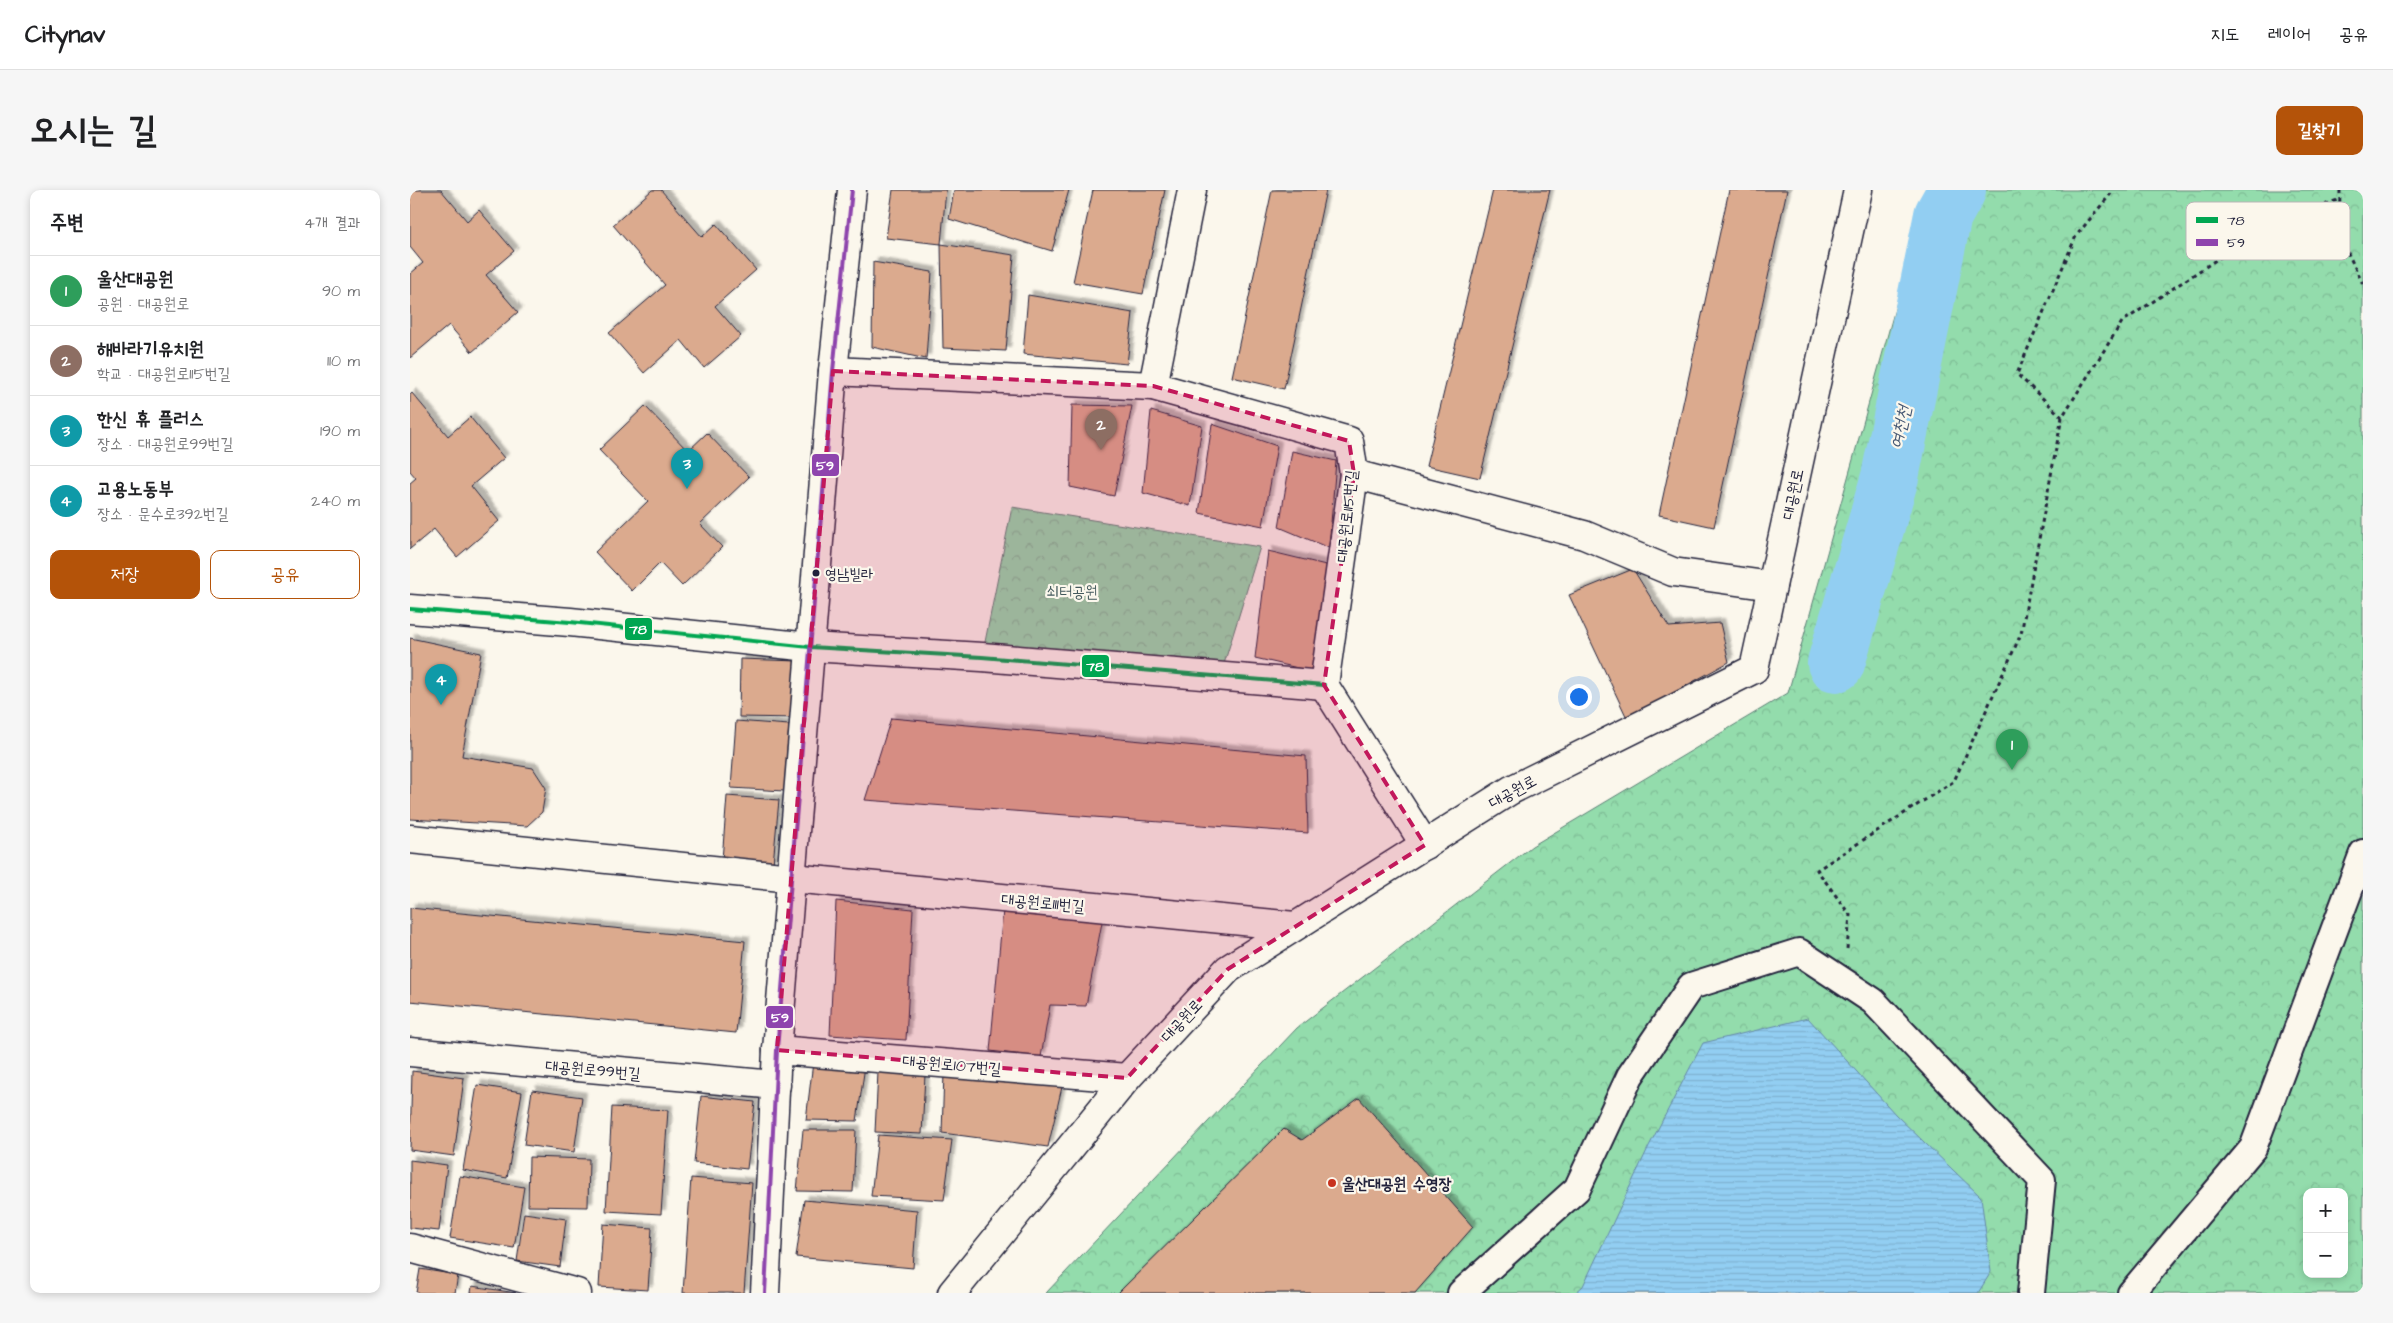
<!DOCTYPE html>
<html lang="ko">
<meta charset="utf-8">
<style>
:root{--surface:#fff;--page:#f6f6f6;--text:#202124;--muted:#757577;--line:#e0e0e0;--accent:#b45309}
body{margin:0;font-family:"Architects Daughter","Poor Story",sans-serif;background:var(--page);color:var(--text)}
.controls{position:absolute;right:15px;bottom:15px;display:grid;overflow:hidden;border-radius:10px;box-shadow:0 2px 8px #0003}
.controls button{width:45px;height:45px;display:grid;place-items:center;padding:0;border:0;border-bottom:1px solid var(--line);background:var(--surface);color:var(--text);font:25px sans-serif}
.you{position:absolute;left:1168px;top:506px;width:18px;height:18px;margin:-12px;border:4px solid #fff;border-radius:50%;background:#1a73e8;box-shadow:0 0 0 8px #1a73e833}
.badge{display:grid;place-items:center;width:32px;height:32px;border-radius:50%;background:var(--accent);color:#fff;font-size:16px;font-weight:700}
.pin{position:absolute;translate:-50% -41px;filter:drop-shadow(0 1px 2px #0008)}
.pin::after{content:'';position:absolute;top:26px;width:18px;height:15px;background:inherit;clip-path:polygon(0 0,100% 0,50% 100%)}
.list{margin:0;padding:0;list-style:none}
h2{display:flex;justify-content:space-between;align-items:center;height:65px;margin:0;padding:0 20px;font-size:21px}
h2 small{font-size:16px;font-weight:400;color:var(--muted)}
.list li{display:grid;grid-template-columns:32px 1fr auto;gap:15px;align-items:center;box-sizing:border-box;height:70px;padding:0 20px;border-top:1px solid var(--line)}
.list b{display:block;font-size:19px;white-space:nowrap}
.list p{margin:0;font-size:16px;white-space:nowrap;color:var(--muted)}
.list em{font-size:16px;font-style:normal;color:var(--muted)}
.actions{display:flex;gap:10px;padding:15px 20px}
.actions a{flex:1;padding:11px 0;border:1px solid var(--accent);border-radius:10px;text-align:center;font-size:18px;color:var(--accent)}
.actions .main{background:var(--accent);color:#fff}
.map{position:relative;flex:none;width:1953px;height:1103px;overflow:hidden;border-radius:10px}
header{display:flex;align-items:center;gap:30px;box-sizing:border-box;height:70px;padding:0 25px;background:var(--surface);border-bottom:1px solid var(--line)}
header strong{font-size:24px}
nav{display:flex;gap:28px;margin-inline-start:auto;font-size:18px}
.intro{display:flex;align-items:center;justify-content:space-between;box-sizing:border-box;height:120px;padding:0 30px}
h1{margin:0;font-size:35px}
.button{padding:12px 22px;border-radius:10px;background:var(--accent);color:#fff;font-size:18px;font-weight:700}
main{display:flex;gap:30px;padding:0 30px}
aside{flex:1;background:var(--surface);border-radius:10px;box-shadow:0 2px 8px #0003}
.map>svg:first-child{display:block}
.park{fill:url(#park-crowns);stroke:#5a7f74;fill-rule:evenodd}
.water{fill:url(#water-rules);stroke:#6589a9}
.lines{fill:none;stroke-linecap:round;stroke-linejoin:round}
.river{stroke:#92cef2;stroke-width:58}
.building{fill:#dbaa8e;stroke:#22223b;filter:url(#shadow)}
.pedestrian-casing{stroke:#22223b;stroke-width:30}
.minor-casing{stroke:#22223b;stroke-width:31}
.tertiary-casing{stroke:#22223b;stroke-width:31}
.path{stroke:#22223b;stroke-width:3;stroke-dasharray:4 4;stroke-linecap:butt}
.pedestrian{stroke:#fbf7ec;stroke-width:26}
.minor{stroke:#fbf7ec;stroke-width:28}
.tertiary{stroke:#fbf7ec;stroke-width:28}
.bus-1-casing{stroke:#fbf7ec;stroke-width:8}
.bus-2-casing{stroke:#fbf7ec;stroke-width:8}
.bus-1{stroke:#00a651;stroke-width:4}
.bus-2{stroke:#8e44ad;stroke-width:4}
.marked{fill:#c2185b;fill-opacity:0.2;stroke:#c2185b;stroke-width:4;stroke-dasharray:10 6;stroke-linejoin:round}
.bus-dot{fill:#22223b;stroke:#fbf7ec;stroke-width:2}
.poi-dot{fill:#c8321e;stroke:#fbf7ec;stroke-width:2}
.labels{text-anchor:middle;stroke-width:4.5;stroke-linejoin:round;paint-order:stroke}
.bus-label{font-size:15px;fill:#22223b;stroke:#fbf7ec;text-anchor:start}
.street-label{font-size:16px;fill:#22223b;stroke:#fbf7ec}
.park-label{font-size:16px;fill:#445a5d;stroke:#fbf7ec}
.poi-label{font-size:16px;font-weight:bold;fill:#22223b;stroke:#fbf7ec;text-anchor:start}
.water-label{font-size:18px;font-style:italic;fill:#445672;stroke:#fbf7ec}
.key{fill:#fbf7ec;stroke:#bab7b7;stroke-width:1}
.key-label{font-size:14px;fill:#22223b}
.line-badge{stroke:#fbf7ec;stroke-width:2}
.badge-label{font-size:14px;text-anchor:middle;font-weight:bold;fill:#fff}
</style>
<header>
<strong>Citynav</strong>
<nav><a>지도</a><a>레이어</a><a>공유</a></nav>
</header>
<div class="intro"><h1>오시는 길</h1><a class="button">길찾기</a></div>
<main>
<aside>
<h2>주변<small>4개 결과</small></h2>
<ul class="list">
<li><span class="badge" style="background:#2e9e5b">1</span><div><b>울산대공원</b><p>공원 · 대공원로</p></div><em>90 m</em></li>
<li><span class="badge" style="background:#8d6e63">2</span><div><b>해바라기유치원</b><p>학교 · 대공원로115번길</p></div><em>110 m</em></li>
<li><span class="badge" style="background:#0f9aa8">3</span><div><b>한신 휴 플러스</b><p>장소 · 대공원로99번길</p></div><em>190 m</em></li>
<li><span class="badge" style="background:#0f9aa8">4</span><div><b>고용노동부</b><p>장소 · 문수로392번길</p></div><em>240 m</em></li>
</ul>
<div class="actions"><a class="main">저장</a><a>공유</a></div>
</aside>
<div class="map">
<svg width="1953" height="1103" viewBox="0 0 1953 1103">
<defs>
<pattern id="park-crowns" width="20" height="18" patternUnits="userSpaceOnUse" patternTransform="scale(1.25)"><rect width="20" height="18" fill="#93dcac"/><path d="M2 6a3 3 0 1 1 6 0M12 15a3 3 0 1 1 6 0" fill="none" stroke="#7ebc95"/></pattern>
<pattern id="water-rules" width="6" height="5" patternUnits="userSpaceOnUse" patternTransform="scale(1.25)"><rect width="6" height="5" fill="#92cef2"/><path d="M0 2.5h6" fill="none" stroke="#7eb1d0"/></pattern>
<filter id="shadow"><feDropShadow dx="4.5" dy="-4.5" stdDeviation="1" flood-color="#0004"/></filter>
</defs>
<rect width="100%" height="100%" fill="#fbf7ec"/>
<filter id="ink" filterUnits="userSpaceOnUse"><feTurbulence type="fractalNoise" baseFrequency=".02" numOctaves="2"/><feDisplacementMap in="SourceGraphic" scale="10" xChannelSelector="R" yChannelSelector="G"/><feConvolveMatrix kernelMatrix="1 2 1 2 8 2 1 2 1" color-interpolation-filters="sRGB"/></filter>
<g filter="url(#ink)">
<!-- park -->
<g class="park">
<path d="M1518 0H1953V1103H636L887 838 1122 656 1378 503ZM1897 1002H1934V1084H1897Z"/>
<path d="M602 317 850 357 810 487 572 467Z"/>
</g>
<!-- water -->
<path class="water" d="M1398 828 1486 925 1571 1007 1581 1082 1568 1103H1165L1173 1096 1239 956 1293 853Z"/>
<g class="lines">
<!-- river -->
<path class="river" d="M1426 473 1480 287 1533 25 1547 0"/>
</g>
<!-- building -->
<g class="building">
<path d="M0 0H31L57 31 69 20 104 61 76 85 108 122 62 162 39 135 0 168V84L13 73 0 57Z"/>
<path d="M242 0H251L292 47 306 34 346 80 305 116 331 146 294 178 271 150 234 183 199 143 255 95 203 35Z"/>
<path d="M483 0H536L531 54 476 48Z"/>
<path d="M544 0H659L642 61 539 29Z"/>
<path d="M683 0H755L733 104 663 92Z"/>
<path d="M862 0H916L874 199 822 187Z"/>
<path d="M1083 0H1140L1070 288 1016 276Z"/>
<path d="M1319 0H1377L1304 337 1249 325Z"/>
<path d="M531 54 604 65 596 161 533 158Z"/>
<path d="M463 72 522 82 516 169 462 157Z"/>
<path d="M618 105 723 123 717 174 613 164Z"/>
<path d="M2 203 38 246 60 227 94 268 61 296 89 331 47 367 24 339 0 359V293L6 288 0 281V205Z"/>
<path d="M662 215 722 216 704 306 660 297Z"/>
<path d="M235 216 278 261 297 243 339 287 290 334 312 357 272 396 250 373 222 401 185 362 238 311 189 260Z"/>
<path d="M741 221 792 236 780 316 733 303Z"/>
<path d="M802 234 867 256 853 336 789 323Z"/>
<path d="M882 261 926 271 919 358 869 337Z"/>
<path d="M858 361 920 376 905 482 845 468Z"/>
<path d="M1223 379 1259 437 1310 433 1319 472 1217 528 1159 405Z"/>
<path d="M0 448 71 463 52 566 123 578 136 598 132 622 117 636 0 629Z"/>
<path d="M330 469 388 471 387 528 329 527Z"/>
<path d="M481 528 896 566 898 643 455 610Z"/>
<path d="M326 531 379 535 374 601 321 598Z"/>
<path d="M317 606 369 610 363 674 312 670Z"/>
<path d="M426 711 503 719 496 850 420 845Z"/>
<path d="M0 718 335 751 326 843 0 811Z"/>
<path d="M593 720 693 727 676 816 640 815 631 867 580 861Z"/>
<path d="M403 872 455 876 447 931 396 930Z"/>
<path d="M2 881 54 888 44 966 0 960Z"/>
<path d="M468 882 515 885 512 944 465 942Z"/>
<path d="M534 883 652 897 638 957 532 943Z"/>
<path d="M67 895 112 902 97 988 53 980Z"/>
<path d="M122 900 172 907 164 962 114 955Z"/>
<path d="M291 906 345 912 337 979 284 973Z"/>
<path d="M949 908 1063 1037 1005 1103H708L874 939 892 950Z"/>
<path d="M202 917 258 920 251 1024 196 1021Z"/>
<path d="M393 940H446L443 1002 387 1001Z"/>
<path d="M468 945 542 950 534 1010 461 1006Z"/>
<path d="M119 967 179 969 178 1017 118 1016Z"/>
<path d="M0 970 37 975 29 1041 0 1038Z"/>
<path d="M50 986 114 997 104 1058 40 1048Z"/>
<path d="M281 988 342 993 334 1103H273Z"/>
<path d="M394 1010 507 1020 503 1078 386 1067Z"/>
<path d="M114 1023 156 1029 150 1077 107 1071Z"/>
<path d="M193 1034 242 1038 238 1100 189 1097Z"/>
<path d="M10 1079 48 1085 45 1103H6Z"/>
<path d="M62 1096 106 1103H61Z"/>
</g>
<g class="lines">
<!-- pedestrian casing -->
<g class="pedestrian-casing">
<g id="pedestrian">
<path d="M1051 1103 1167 999 1220 886 1281 796 1389 762 1463 811 1632 990 1621 1103"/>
<path d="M1721 1103 1843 958 1953 663"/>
</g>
</g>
<!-- minor casing -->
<g class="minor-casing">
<g id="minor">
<path d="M423 181 743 196 939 251 944 284 914 495 1015 655"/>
<path d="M743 196 782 0"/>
<path d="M944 284 1174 345 1263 382 1362 396"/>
<path d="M0 419 160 432 400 457 572 467 914 495"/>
<path d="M0 649 382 688 885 736"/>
<path d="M367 860 717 888"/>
<path d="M0 862 366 895"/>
<path d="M0 1058 167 1103"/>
<path d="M355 1103 367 860 423 181 442 0"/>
</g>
</g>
<!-- tertiary casing -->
<g class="tertiary-casing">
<path id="tertiary" d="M542 1103 717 888 818 779 1101 600 1344 479 1448 0"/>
</g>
<!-- path -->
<g class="path">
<path d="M1930 0 1929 45 1953 94"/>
<path d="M1652 227 1607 184 1666 46 1704 0"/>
<path d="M1437 759 1440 725 1407 680 1544 591 1611 444 1652 227 1712 132 1856 37 1930 9"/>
</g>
<!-- pedestrian -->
<use href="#pedestrian" class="pedestrian"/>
<!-- minor -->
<use href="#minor" class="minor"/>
<!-- tertiary -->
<use href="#tertiary" class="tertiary"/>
<!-- bus-1 casing -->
<g class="bus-1-casing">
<path id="bus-1" d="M0 419 160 432 400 457 572 467 914 495"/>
</g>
<!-- bus-2 casing -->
<g class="bus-2-casing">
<path id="bus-2" d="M355 1103 367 860 423 181 442 0"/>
</g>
<!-- bus-1 -->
<use href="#bus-1" class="bus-1"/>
<!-- bus-2 -->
<use href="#bus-2" class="bus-2"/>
</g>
</g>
<!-- marked area -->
<path class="marked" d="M423 181 743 196 939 251 944 284 914 495 1015 655 818 779 717 888 367 860Z"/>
<!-- markers -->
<circle class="bus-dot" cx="406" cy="383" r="4.5"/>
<circle class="poi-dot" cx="922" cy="993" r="5"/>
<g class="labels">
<!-- bus labels -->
<g class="bus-label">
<text x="415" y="389">영남빌라</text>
</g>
<!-- street labels -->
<g class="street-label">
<text transform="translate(1382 304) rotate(-78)" y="6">대공원로</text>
<text transform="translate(936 326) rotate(-84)" y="6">대공원로115번길</text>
<text transform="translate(1102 601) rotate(-29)" y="6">대공원로</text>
<text transform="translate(633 712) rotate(5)" y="6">대공원로111번길</text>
<text transform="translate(771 830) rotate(-47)" y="6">대공원로</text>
<text transform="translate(542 874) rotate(5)" y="6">대공원로107번길</text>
<text transform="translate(183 879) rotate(5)" y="6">대공원로99번길</text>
</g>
<!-- park labels -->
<g class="park-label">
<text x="662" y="407">쇠터공원</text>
</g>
<!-- poi labels -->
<g class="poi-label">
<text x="932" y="999">울산대공원 수영장</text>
</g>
<!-- water labels -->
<g class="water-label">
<text transform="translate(1490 237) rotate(-78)" y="6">여천천</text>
</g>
</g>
<!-- legend -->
<rect x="1776" y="12" width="164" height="58" rx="8" class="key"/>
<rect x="1786" y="27" width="22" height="6" fill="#00a651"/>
<rect x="1786" y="49" width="22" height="7" fill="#8e44ad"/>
<g class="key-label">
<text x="1817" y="35">78</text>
<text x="1817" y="57">59</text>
</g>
<g class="line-badge">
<rect x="401" y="263" width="29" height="24" rx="5" fill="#8e44ad"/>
<rect x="214" y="427" width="29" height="24" rx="5" fill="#00a651"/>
<rect x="671" y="464" width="29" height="24" rx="5" fill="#00a651"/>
<rect x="355" y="815" width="29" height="24" rx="5" fill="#8e44ad"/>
</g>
<g class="badge-label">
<text x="415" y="280">59</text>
<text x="228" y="444">78</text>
<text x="685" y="481">78</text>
<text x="370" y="832">59</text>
</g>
</svg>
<div class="controls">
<button>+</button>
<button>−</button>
</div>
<div class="you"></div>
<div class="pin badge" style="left:1602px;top:580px;background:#2e9e5b">1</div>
<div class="pin badge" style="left:691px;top:260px;background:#8d6e63">2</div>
<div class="pin badge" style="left:277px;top:299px;background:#0f9aa8">3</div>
<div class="pin badge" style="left:31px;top:515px;background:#0f9aa8">4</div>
</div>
</main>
